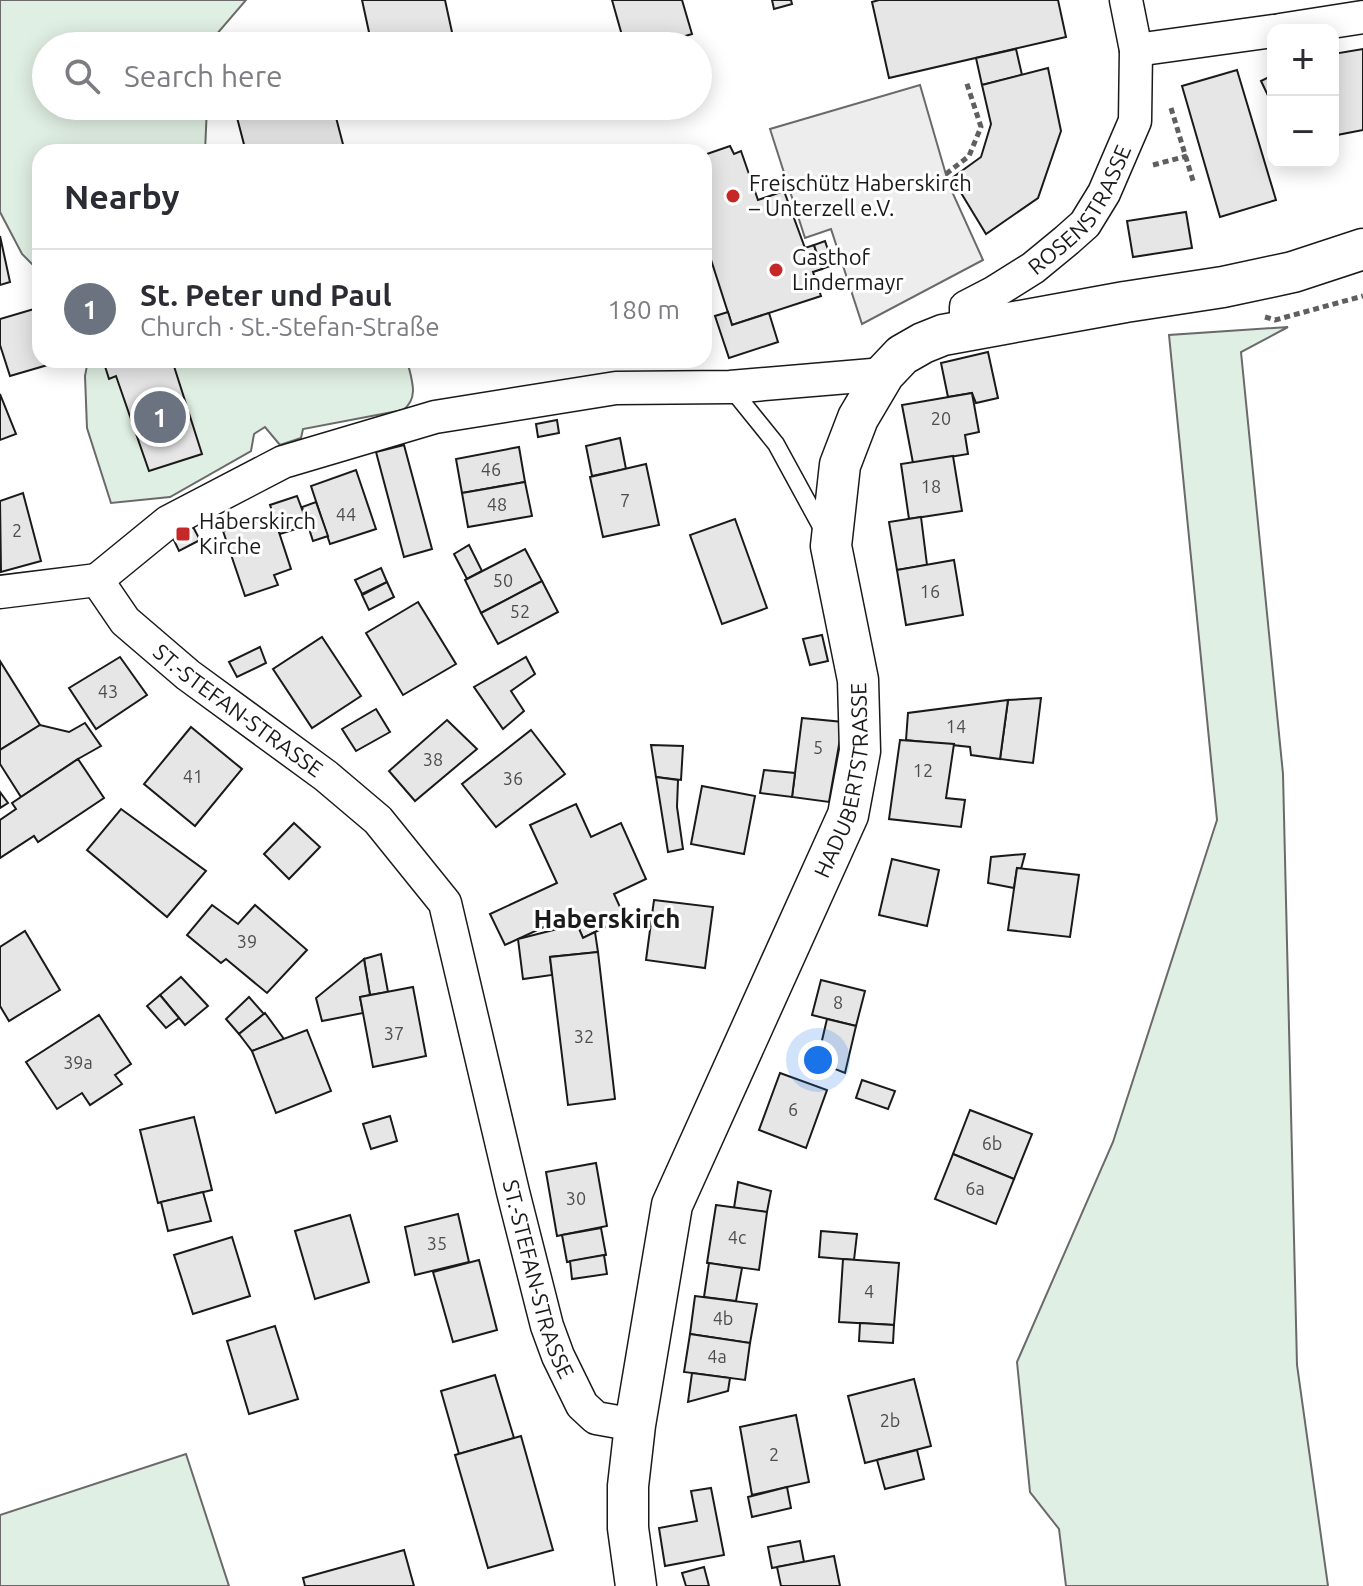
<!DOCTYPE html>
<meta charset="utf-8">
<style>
:root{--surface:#fff;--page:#f7f7f7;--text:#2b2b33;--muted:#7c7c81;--line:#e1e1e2;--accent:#ea580c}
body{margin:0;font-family:Ubuntu,sans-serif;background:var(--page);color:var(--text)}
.controls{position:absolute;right:24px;top:24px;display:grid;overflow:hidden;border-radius:16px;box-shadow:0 4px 20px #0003}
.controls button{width:72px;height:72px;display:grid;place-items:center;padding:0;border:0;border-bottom:2px solid var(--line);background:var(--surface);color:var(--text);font:40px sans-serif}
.you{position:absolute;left:818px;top:1060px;width:28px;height:28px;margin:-20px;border:6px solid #fff;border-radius:50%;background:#1a73e8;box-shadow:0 0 0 12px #1a73e833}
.badge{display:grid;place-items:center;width:52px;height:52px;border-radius:50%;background:var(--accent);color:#fff;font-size:26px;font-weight:700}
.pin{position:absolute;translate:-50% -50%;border:4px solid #fff;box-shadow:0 2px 8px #0006}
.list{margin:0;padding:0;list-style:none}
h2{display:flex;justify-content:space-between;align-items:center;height:104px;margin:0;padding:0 32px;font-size:34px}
h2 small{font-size:26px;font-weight:400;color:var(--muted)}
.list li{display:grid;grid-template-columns:52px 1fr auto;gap:24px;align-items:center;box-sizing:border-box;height:120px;padding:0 32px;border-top:2px solid var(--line)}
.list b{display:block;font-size:30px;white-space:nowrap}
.list p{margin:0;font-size:26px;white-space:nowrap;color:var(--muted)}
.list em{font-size:26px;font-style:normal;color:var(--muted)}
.icon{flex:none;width:44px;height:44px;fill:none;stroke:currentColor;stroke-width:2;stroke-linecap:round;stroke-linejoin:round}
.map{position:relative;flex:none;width:1363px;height:1586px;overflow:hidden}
.search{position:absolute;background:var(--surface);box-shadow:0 4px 20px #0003;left:32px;top:32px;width:680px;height:88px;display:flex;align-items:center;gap:20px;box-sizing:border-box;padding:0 28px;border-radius:44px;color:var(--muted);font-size:30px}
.panel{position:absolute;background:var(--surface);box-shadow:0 4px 20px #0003;left:32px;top:144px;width:680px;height:224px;border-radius:24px}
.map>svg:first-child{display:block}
.green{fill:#e0efe3;stroke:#6a6a6a;stroke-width:2}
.parking{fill:#ededed;stroke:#6a6a6a;stroke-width:2}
.building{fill:#e6e6e6;stroke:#1a1a1a;stroke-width:2}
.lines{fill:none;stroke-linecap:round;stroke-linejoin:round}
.service-casing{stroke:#1a1a1a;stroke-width:19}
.minor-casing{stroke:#1a1a1a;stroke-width:35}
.tertiary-casing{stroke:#1a1a1a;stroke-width:43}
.path{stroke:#5f5f5f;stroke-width:5;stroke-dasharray:6 4;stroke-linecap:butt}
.service{stroke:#fff;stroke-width:16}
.minor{stroke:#fff;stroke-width:32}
.tertiary{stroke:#fff;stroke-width:40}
.poi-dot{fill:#c62828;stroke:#fff;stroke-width:3}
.labels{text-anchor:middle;stroke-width:6;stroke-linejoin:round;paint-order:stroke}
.number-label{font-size:18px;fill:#4d4d4d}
.poi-label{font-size:22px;fill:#1a1a1a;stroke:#fff;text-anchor:start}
.street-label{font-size:22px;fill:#1a1a1a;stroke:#fff}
.quarter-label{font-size:26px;font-weight:bold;fill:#1a1a1a;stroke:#fff}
</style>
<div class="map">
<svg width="1363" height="1586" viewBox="0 0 1363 1586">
<rect width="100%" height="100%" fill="#fff"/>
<!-- green -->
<g class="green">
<path d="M0 0H246L209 43V46H46V106H207L205 152H40V272L22 254 0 212Z"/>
<path d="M1288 327 1241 352 1283 774 1297 1365 1328 1586H1066L1059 1529 1030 1492 1017 1362 1113 1142 1217 820 1169 335Z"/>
<path d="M88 360H407C411 378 420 398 403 410L303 429 301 438 280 445 265 427 254 434 251 451 170 497 111 503 87 428 85 376Z"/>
<path d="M186 1454 229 1586H0V1515Z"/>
</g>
<!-- parking -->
<path class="parking" d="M920 85 949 185 983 260 862 324 831 229 805 238 770 129Z"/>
<!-- building -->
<g class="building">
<path d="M362 0H445L455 46H372Z"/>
<path d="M612 0H682L692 34 652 46H625Z"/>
<path d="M772 0H791L792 4 774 9Z"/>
<path d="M879 0H1058L1066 37 889 78 872 2Z"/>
<path d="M1016 49 1022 75 982 85 976 58Z"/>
<path d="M1363 49V130L1337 135 1333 112V54Z"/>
<path d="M1048 68 1061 131 1038 198 986 234 952 178 981 157 991 124 982 85Z"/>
<path d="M1237 70 1276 200 1220 217 1182 86Z"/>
<path d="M1273 75V106L1261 81Z"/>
<path d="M234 106H333L345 152H246Z"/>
<path d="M730 146 734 154 741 151 758 200 784 191 805 248 814 245 822 269 813 272 821 296 732 325 704 238V155Z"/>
<path d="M1186 212 1192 248 1133 257 1127 221Z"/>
<path d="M0 236 10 282 0 285Z"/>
<path d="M825 241 833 265 822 269 814 245Z"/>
<path d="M34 309 40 328V360H50L51 364 10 376 0 345V319Z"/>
<path d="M728 312 732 325 769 313 778 342 729 358 715 316Z"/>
<path d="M988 352 998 398 976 403 972 393 948 397 941 363Z"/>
<path d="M103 360H172L202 454 149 471 116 376 109 379Z"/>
<path d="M972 393 979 432 965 435 968 454 913 463 902 405Z"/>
<path d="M0 394 16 434 0 440Z"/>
<path d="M557 420 559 433 538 437 536 424Z"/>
<path d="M620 438 626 469 592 476 586 446Z"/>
<path d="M404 445 432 549 404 557 376 452Z"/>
<path d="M519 447 525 482 462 493 456 459Z"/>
<path d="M953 456 962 511 909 519 901 464Z"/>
<path d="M646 464 659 525 603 537 590 477Z"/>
<path d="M356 470 376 529 330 544 311 486Z"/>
<path d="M525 482 532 516 468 527 462 493Z"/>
<path d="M23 493 41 561 1 572 0 501Z"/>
<path d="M297 496 308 525 280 534 270 505Z"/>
<path d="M316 502 328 536 313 541 302 507Z"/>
<path d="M273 514 291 569 274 575 278 585 245 596 223 531Z"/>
<path d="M921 517 927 565 897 570 889 522Z"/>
<path d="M735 519 767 608 722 624 690 535Z"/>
<path d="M191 523 200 540 179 551 171 534Z"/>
<path d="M469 545 482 571 467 579 454 554Z"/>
<path d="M525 549 542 581 481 613 465 580Z"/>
<path d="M954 560 963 615 906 625 897 570Z"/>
<path d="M381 568 387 582 362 594 355 580Z"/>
<path d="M542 581 558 612 498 644 481 613Z"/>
<path d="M387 582 394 597 369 610 362 595Z"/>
<path d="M418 602 456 664 403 695 366 633Z"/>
<path d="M822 635 828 661 810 665 803 639Z"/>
<path d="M322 637 361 696 312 728 273 669Z"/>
<path d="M260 647 266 663 237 677 229 662Z"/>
<path d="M120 657 147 695 96 729 69 688Z"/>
<path d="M526 657 535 674 511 691 524 711 503 729 474 687Z"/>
<path d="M0 661 40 725 0 750Z"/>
<path d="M1041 698 1033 763 1000 759 1008 700Z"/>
<path d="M1008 700 1000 759 971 755 970 747 906 740 908 713Z"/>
<path d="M376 709 390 732 356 751 342 729Z"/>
<path d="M802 718 843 722 829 802 792 797Z"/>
<path d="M447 720 477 749 415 801 389 771Z"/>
<path d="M85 723 101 746 78 759 21 797 0 764V750L40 725 69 732Z"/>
<path d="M191 727 242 769 195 826 144 784Z"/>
<path d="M531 730 565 774 496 827 462 784Z"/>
<path d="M900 740 954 744 946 798 965 800 961 827 889 819Z"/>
<path d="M651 745 683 746 681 780 656 777Z"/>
<path d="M78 759 104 798 38 842 34 836 0 858V820L16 809 12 803Z"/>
<path d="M764 770 795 773 792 797 760 793Z"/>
<path d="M656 777 678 780 677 807 683 849 668 852Z"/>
<path d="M702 786 755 796 744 854 691 844Z"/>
<path d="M0 792 8 803 0 808Z"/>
<path d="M576 804 591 837 621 823 646 879 614 894 625 918 595 932 583 938 572 914 505 945 490 914 557 883 530 825Z"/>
<path d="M121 809 206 871 167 917 87 850Z"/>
<path d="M294 823 320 847 289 879 264 854Z"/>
<path d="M1025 854 1021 869 1017 868 1014 888 988 883 991 857Z"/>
<path d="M892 859 939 870 927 926 879 915Z"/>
<path d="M1017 868 1079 875 1070 937 1008 930Z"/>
<path d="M654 900 713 907 705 968 646 960Z"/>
<path d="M212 905 238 924 255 905 307 950 267 993 226 959 221 963 187 935Z"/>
<path d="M577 924 583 938 595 932 598 952 550 957 552 975 523 979 518 939Z"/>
<path d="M25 931 60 990 9 1021 0 1006V947Z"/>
<path d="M598 952 615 1099 568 1105 550 957Z"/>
<path d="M381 954 388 992 370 995 364 959Z"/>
<path d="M364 959 370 995 360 997 363 1013 322 1021 316 998Z"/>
<path d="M181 977 208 1006 185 1025 160 995Z"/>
<path d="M821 980 865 991 856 1026 812 1015Z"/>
<path d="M413 987 426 1056 373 1067 360 997Z"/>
<path d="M160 995 179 1018 166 1028 147 1006Z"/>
<path d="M249 997 264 1014 239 1034 226 1019Z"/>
<path d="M265 1013 284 1039 252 1051 239 1034Z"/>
<path d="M99 1015 131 1064 115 1075 122 1084 90 1105 82 1093 57 1109 26 1062Z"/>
<path d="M827 1019 856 1026 845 1073 817 1062Z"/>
<path d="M307 1030 331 1091 276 1113 252 1051Z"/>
<path d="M780 1073 827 1090 806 1148 759 1130Z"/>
<path d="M862 1080 895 1091 888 1109 856 1098Z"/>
<path d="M970 1110 1032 1134 1014 1179 953 1154Z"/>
<path d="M390 1116 397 1141 371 1149 363 1124Z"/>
<path d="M194 1117 212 1190 158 1203 140 1130Z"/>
<path d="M953 1154 1014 1179 996 1224 935 1199Z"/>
<path d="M596 1163 607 1226 557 1236 546 1172Z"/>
<path d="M738 1182 771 1191 767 1212 734 1208Z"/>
<path d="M203 1192 211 1221 168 1231 161 1202Z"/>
<path d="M716 1205 767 1212 759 1270 707 1263Z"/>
<path d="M458 1214 469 1262 415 1275 405 1227Z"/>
<path d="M350 1215 369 1282 315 1299 295 1231Z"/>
<path d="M601 1228 606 1255 567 1262 562 1235Z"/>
<path d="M821 1231 857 1234 854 1260 819 1257Z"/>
<path d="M232 1237 250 1296 193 1314 174 1255Z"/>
<path d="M604 1255 607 1274 572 1279 570 1261Z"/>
<path d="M843 1259 899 1263 894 1325 839 1322Z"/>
<path d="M479 1260 497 1330 453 1342 433 1272Z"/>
<path d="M709 1263 742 1268 736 1301 704 1297Z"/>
<path d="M695 1296 757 1304 750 1343 690 1334Z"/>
<path d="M860 1323 894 1325 893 1343 859 1341Z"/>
<path d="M275 1326 298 1399 249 1414 227 1341Z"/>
<path d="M690 1334 750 1343 745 1380 684 1372Z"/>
<path d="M692 1373 730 1378 728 1391 688 1402Z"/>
<path d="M495 1375 514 1438 459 1454 441 1391Z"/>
<path d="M914 1379 931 1446 865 1463 848 1396Z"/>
<path d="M796 1415 809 1482 752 1495 740 1427Z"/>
<path d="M521 1436 553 1550 488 1568 455 1455Z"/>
<path d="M917 1450 924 1479 885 1489 877 1460Z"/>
<path d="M787 1487 791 1508 752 1517 748 1497Z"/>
<path d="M711 1488 724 1555 665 1566 659 1528 697 1521 691 1491Z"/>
<path d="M800 1541 804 1562 772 1568 768 1547Z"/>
<path d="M404 1550 414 1586H305L303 1578Z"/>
<path d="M834 1556 840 1586H781L777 1567Z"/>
<path d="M704 1567 709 1586H686L682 1573Z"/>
</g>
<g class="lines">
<!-- service casing -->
<g class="service-casing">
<path id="service" d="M730 387 776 444 824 532"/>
</g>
<!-- minor casing -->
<g class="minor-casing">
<g id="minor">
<path d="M1280 30 1363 17"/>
<path d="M1136 50 1273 31"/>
<path id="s1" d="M966 331V307L993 293 1033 268 1067 240 1085 224 1104 193 1135 121 1136 50 1126 0"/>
<path id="s2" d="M97 580 125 621 188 675 326 776 378 820 445 903 513 1192 547 1326 558 1356 582 1405 596 1418 635 1425"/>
<path d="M97 580 168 522 283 462 435 417 616 388 730 387 884 374"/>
<path d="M0 592 97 580"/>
</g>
</g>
<!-- tertiary casing -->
<g class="tertiary-casing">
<g id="tertiary">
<path id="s3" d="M636 1586 628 1528V1486L635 1425 672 1205 848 815 860 751 858 680 831 546 840 465 858 418 884 374 902 355 923 343 943 335 1125 302 1223 287 1293 272 1363 249"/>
</g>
</g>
<!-- path -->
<g class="path">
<path d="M1171 108 1194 184"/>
<path d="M1153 165 1187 156"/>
<path d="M946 174 969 156 981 127 966 81"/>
<path d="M1265 317 1275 320 1363 296"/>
</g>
<!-- service -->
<use href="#service" class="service"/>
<!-- minor -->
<use href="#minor" class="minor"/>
<!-- tertiary -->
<use href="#tertiary" class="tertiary"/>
</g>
<!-- markers -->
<g class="poi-dot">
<circle cx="733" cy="196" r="8"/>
<circle cx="776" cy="270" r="8"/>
<rect x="175" y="526" width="16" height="16" rx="4"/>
</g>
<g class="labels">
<!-- number labels -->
<g class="number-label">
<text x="941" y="425">20</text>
<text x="491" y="476">46</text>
<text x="931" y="493">18</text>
<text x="625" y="507">7</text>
<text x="497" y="511">48</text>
<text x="346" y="521">44</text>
<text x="17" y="537">2</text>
<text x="503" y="587">50</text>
<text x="930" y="598">16</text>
<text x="520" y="618">52</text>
<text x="108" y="698">43</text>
<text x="956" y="733">14</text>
<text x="818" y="754">5</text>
<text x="433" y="766">38</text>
<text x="923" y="777">12</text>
<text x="193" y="783">41</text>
<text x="513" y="785">36</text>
<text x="247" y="948">39</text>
<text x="838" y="1009">8</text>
<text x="394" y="1040">37</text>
<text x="584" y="1043">32</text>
<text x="78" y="1069">39a</text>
<text x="793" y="1116">6</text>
<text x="992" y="1150">6b</text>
<text x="975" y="1195">6a</text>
<text x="576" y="1205">30</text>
<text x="737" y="1244">4c</text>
<text x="437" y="1250">35</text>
<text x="869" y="1298">4</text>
<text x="723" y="1325">4b</text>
<text x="717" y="1363">4a</text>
<text x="890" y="1427">2b</text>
<text x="774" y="1461">2</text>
</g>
<!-- poi labels -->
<g class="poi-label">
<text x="749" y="191">Freischütz Haberskirch<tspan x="749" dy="25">– Unterzell e.V.</tspan></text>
<text x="792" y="265">Gasthof<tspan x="792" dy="25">Lindermayr</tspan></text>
<text x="199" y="529">Haberskirch<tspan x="199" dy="25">Kirche</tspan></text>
</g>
<!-- street labels -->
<g class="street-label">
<text dy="8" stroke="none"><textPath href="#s1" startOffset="178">ROSENSTRASSE</textPath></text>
<text dy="8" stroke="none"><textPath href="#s2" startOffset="194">ST.-STEFAN-STRASSE</textPath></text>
<text dy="8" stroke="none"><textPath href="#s3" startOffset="846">HADUBERTSTRASSE</textPath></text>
<text dy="8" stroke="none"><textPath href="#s2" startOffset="866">ST.-STEFAN-STRASSE</textPath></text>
</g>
<!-- quarter labels -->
<g class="quarter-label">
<text x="607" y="928">Haberskirch</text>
</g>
</g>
</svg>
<div class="controls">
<button>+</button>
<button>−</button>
</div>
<div class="you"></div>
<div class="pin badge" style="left:160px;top:417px;background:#6b7280">1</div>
<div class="search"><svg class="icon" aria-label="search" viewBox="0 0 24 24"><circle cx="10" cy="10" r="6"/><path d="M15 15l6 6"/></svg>Search here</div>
<section class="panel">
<h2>Nearby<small></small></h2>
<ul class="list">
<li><span class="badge" style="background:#6b7280">1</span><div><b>St. Peter und Paul</b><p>Church · St.-Stefan-Straße</p></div><em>180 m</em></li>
</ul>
</section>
</div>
